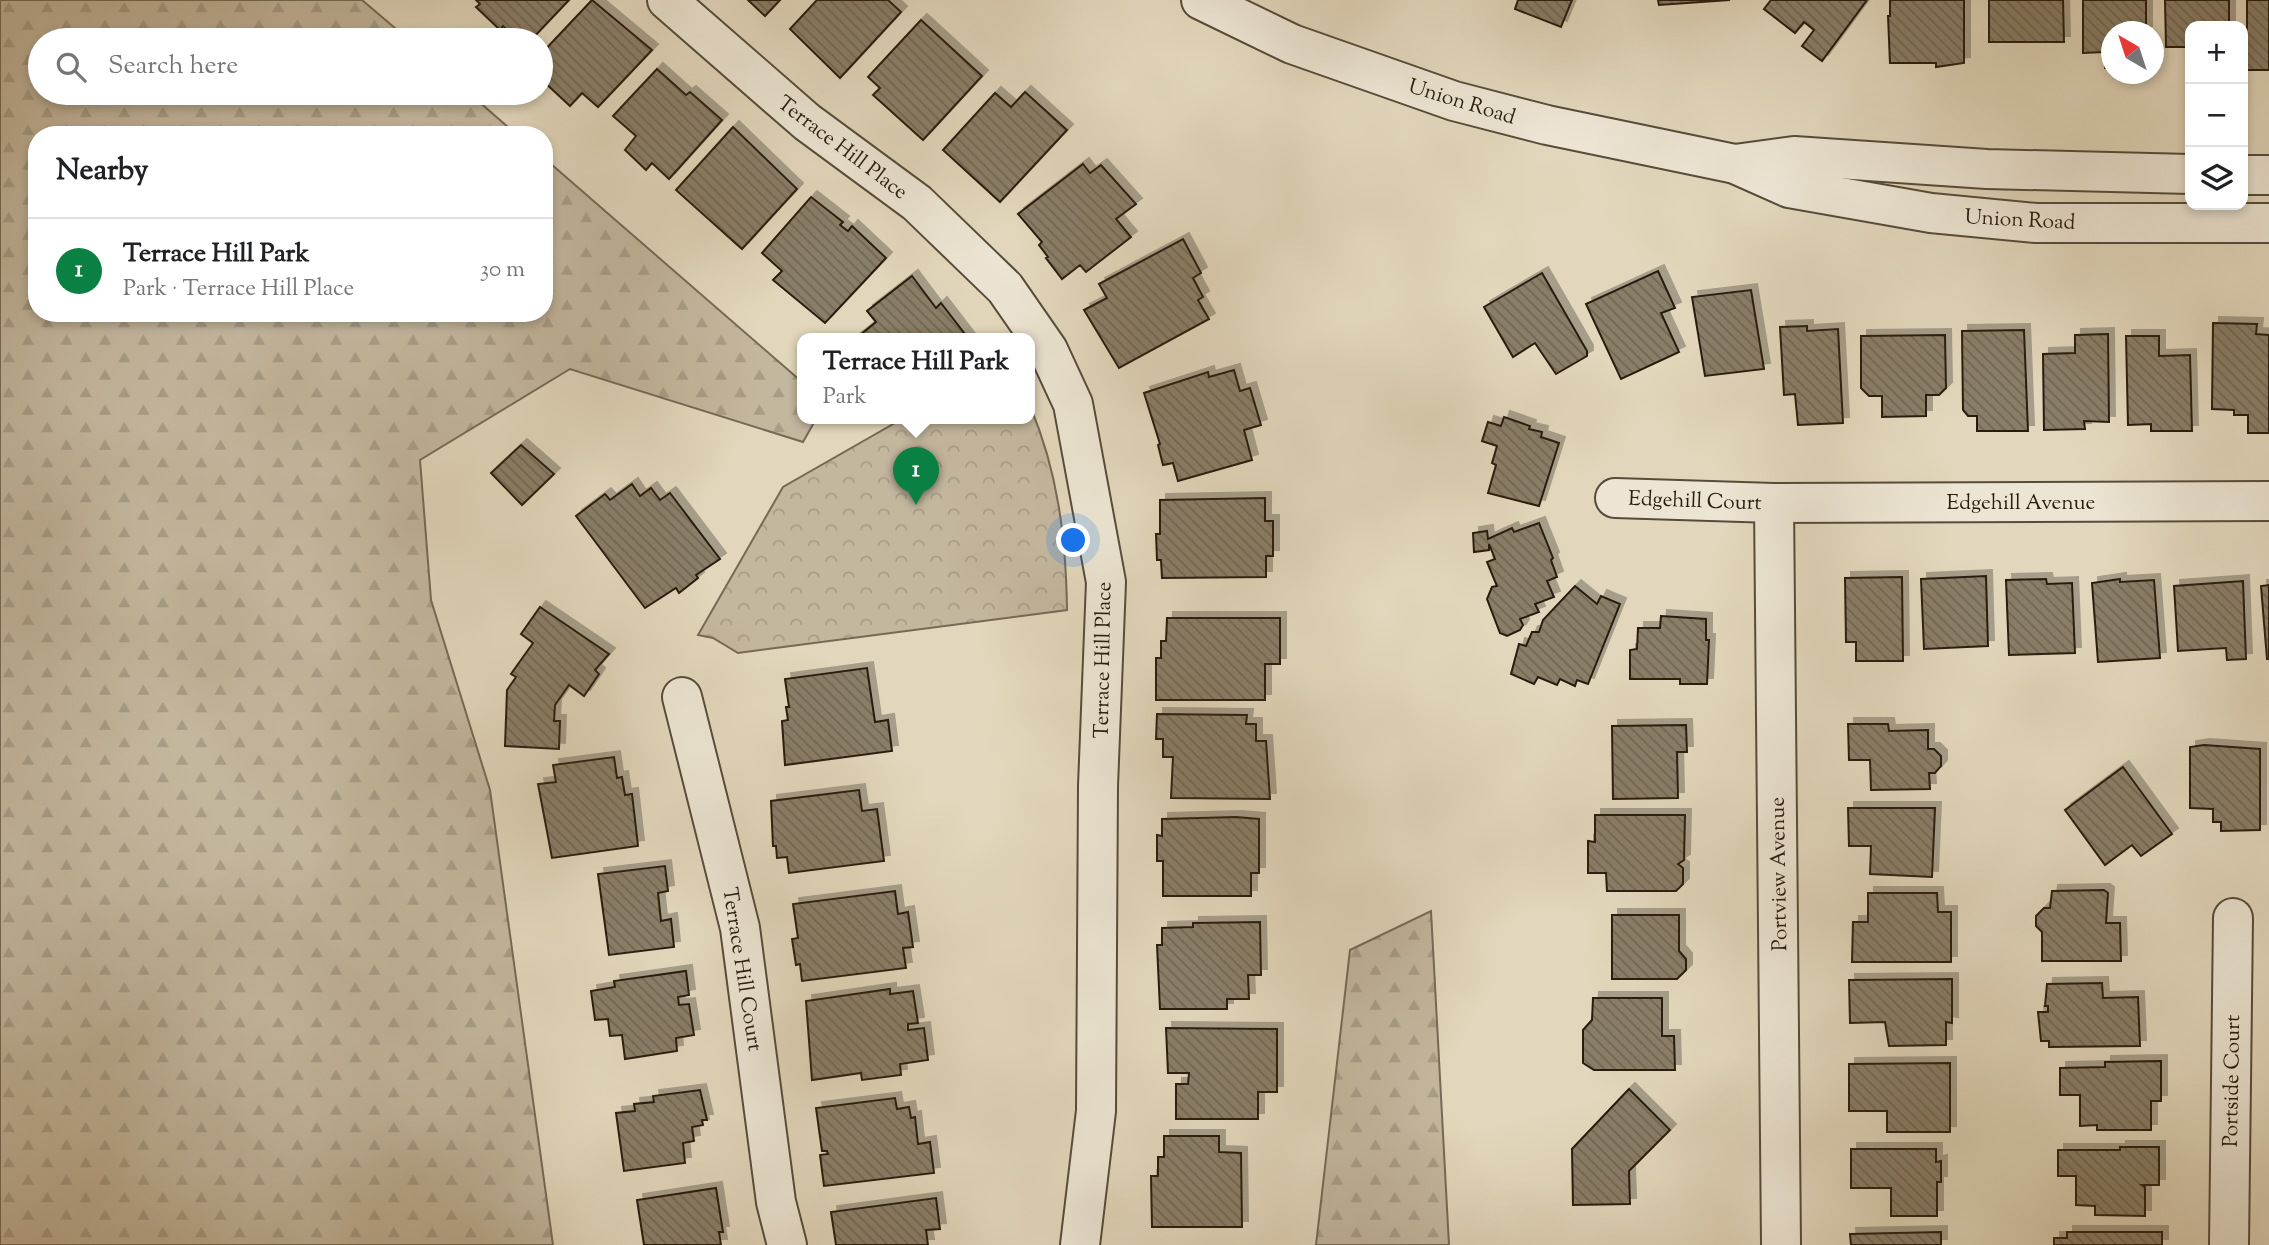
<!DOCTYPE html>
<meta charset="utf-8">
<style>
:root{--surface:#fff;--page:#f6f6f6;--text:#202124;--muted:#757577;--line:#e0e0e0;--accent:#0b8043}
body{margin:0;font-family:"Sorts Mill Goudy",serif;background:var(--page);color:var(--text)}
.controls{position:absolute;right:21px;top:21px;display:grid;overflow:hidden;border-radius:14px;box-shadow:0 4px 10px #0003}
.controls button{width:63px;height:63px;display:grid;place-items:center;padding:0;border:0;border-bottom:2px solid var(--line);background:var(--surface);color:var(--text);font:35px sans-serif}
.compass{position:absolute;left:2101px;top:21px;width:63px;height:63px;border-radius:50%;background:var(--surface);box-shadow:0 4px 10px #0003;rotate:321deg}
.you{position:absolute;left:1074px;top:541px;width:24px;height:24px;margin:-18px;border:5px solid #fff;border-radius:50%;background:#1a73e8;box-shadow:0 0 0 10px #1a73e833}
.badge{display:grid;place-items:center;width:46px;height:46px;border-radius:50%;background:var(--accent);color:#fff;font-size:23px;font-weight:700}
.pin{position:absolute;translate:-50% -58px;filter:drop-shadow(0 2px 4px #0008)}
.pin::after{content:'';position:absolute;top:37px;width:24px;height:21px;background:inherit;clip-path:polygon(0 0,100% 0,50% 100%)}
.popup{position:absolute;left:797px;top:333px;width:238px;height:91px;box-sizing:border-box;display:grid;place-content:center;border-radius:14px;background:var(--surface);filter:drop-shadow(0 2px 5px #0005);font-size:23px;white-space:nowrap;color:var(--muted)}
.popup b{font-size:26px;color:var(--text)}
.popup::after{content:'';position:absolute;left:50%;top:100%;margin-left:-14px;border:14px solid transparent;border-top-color:var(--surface)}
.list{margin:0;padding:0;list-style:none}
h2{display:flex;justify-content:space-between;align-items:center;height:91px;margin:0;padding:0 28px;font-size:30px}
h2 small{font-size:23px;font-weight:400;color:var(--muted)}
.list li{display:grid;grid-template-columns:46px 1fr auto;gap:21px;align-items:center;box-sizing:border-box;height:105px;padding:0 28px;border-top:2px solid var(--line)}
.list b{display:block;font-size:26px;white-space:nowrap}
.list p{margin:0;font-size:23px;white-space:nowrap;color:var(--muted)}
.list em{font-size:23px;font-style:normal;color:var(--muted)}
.icon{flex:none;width:38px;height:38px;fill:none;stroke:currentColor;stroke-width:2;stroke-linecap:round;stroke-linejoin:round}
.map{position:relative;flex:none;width:2269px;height:1245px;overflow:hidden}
.search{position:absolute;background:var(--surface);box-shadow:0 4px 10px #0003;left:28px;top:28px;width:525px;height:77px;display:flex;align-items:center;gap:18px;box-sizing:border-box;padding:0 24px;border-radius:38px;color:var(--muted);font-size:26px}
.panel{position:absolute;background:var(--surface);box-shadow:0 4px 10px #0003;left:28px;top:126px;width:525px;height:196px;border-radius:28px}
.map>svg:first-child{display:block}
.forest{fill:url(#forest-firs);stroke:#766a56;stroke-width:2}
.park{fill:url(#park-crowns);stroke:#766a56;stroke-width:2}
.building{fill:url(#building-back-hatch);stroke:#291d0e;stroke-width:2;filter:url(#shadow)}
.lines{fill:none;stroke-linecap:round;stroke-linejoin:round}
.minor-casing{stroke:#574c3a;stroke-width:42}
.minor{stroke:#ece5d3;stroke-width:38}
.labels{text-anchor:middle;stroke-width:6;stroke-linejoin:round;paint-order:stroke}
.street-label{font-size:21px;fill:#291d0e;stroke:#ece5d3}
</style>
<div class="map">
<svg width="2269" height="1245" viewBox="0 0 2269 1245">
<defs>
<pattern id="forest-firs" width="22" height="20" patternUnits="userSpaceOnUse" patternTransform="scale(1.75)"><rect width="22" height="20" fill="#c3b79e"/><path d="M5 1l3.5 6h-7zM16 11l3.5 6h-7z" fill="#a89d87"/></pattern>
<pattern id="park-crowns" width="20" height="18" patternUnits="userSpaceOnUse" patternTransform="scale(1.75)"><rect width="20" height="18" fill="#c3b79e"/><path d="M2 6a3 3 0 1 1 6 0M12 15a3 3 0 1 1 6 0" fill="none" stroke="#a89d87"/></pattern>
<pattern id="building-back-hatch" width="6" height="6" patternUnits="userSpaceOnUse" patternTransform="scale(1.75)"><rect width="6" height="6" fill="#897e68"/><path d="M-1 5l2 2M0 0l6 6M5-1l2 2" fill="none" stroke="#706754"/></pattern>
<filter id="shadow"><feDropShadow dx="6" dy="-6" stdDeviation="0" flood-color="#0004"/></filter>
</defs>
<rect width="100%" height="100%" fill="#e2d7bc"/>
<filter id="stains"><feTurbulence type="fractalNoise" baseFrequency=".00286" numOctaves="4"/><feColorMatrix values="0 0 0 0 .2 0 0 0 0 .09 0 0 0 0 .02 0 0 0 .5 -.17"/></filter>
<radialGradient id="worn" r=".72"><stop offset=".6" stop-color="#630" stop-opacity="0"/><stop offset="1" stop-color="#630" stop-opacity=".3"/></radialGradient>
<!-- forest -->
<g class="forest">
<path d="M0 0H362L409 40H40V93H469L517 135H37V313H544V158L802 382V419H816L803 442 570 369 420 460 431 600 490 790 553 1245H0Z"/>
<path d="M1431 911 1449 1245H1316L1350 950Z"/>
</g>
<!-- park -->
<path class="park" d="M1030 406C1058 472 1066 538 1067 610L738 653 713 638 698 635 783 487 902 419H1030Z"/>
<!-- building -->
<g class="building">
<path d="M476 0H569L531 40H518L503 26 500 30 476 7 480 4Z"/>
<path d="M592 0 652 50 598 107 582 93 570 106 541 79V54Z"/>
<path d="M748 0H780L765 16Z"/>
<path d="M817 0H888L901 12 840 78 790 29Z"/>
<path d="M1518 0H1572L1561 27 1515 9Z"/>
<path d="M1658 0H1730L1659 5Z"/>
<path d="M1771 0H1867L1822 61 1802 46 1814 30 1804 22 1795 33 1764 9Z"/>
<path d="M1890 0H1964V63L1936 67V63H1890L1888 16H1890Z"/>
<path d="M1989 0H2063L2064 42H1989Z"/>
<path d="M2083 0H2146V32H2112V68H2105V52L2083 53Z"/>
<path d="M2165 0H2229V26H2190V47H2166Z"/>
<rect x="2247" y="0" width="22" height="70"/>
<path d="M921 20 982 76 923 140 873 95 880 88 868 77Z"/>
<path d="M657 69 686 95 690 92 722 120 669 179 652 163 646 170 625 150 636 136 613 116Z"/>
<path d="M1025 92 1067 130 1000 202 943 150 995 93 1011 107Z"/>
<path d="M733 127 797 189 742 249 676 190Z"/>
<path d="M1083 164 1090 173 1101 165 1136 204 1116 219 1131 237 1086 272 1080 265 1062 279 1046 258 1048 257 1039 245 1042 242 1018 214Z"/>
<path d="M811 197 843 222 840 225 848 231 852 226 886 258 825 323 773 280 782 271 762 253Z"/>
<path d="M1183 239 1201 273 1193 278 1203 297 1198 300 1209 319 1119 368 1084 310 1107 298 1099 284Z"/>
<path d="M1658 271 1675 308 1661 313 1679 352 1621 379 1586 304Z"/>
<path d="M1542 273 1587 351V356L1556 374 1535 343 1513 357 1484 307Z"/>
<path d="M912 276 936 308 941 303 968 338 855 339 876 322 867 311Z"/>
<path d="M1751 290 1764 369 1705 376 1692 297Z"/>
<path d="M2213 323 2257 324 2256 334 2269 335V433H2248V415H2234V410L2212 409Z"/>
<path d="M1807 326V331L1838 329 1843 423 1798 425 1795 394 1784 395 1780 327Z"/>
<path d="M2024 330 2028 431H1977V416H1968L1963 410 1962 331Z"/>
<path d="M2108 334 2109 422 2084 421 2085 429 2044 430 2043 354 2075 353V335Z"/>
<path d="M1945 335 1946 388 1939 395H1926V416L1882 417V396H1869L1861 388V336Z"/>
<path d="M2126 336H2159V356L2190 355 2192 431H2151V424L2128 425Z"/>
<path d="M1234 370 1240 391 1250 388 1261 425 1244 430 1252 460 1178 481 1173 463 1163 465 1158 445 1160 444 1144 393 1208 372 1209 377Z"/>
<path d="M1504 417 1530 426 1529 429 1542 432 1541 437 1559 443 1539 506 1488 493 1496 465 1492 463 1497 446 1482 441 1488 422 1501 426Z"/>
<path d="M521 445 554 474 522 505 491 473Z"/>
<path d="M632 484 640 496 651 488 660 500 670 493 720 559 696 575 698 578 679 593 676 588 645 608 576 516 605 494 610 500Z"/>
<path d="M1265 498V521H1273V556H1266V577L1162 578 1161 560H1157L1156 534H1160V500Z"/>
<path d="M1539 523 1553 558 1551 560 1557 577 1547 581 1554 597 1535 604 1539 612 1520 619 1523 625 1520 630 1507 636 1500 633 1487 599 1492 587 1497 586 1487 562 1495 559 1489 544V550L1474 552 1473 533 1487 531 1488 539 1512 528 1514 532Z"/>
<path d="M1986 576 1988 646 1924 649 1921 579Z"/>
<path d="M1902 577 1903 661H1856V642H1846L1845 578Z"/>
<path d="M2046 579 2047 584 2072 583 2075 653 2009 655 2006 580Z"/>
<path d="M2120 579V582L2154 580 2160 658 2098 662 2092 583Z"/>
<path d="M2243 581 2246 659 2227 660 2226 648 2178 651 2174 586Z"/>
<path d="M2269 585V659H2267L2261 586Z"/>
<path d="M1575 586 1597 604 1601 596 1620 604 1588 684 1577 680 1575 686 1560 679 1557 685 1538 677 1534 684 1511 674 1519 644 1526 646 1532 632H1539L1543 620Z"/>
<path d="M540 607 609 654 595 670 599 674 584 696 569 685 555 705 554 721H560L559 749 505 746 507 690 516 677 511 674 533 643 521 634Z"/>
<path d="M1661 616 1706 619V640H1709L1707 684H1680V679H1630V650L1637 649 1638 628H1660Z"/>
<path d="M1167 618H1280V664H1265V700H1156V658H1161V641H1166Z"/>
<path d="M867 668 875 722 888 720 892 751 785 765 782 721 788 720 786 707H789L785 679Z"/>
<path d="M1157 714 1247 715 1246 724H1256V741H1266L1270 799 1171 798 1173 757H1163V739H1156Z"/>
<path d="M1848 724H1888L1889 731 1928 730V749H1934L1941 756V766L1935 773H1929L1930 789 1871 790 1870 760H1849Z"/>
<path d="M1686 725 1687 752H1677L1678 798 1613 799 1612 726Z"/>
<path d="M2204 745 2260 749V830L2221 831V822H2213V809L2190 808V747Z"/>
<path d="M614 757 617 778 622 777 625 795 632 794 638 846 552 858 538 784 556 782 553 765Z"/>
<path d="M2123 767 2172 834 2141 856 2132 845 2105 865 2065 810Z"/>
<path d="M859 790 862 811 877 809 884 861 789 873 787 857 777 858 776 846H773L771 801Z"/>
<path d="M1848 808H1935L1932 877 1870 874 1871 846H1849Z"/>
<path d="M1595 815H1685L1684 860 1678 864 1683 868V884L1676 891H1607L1606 873H1588V841L1595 842Z"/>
<path d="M1236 817 1259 819V873H1251V896H1163V861H1157V835L1162 836V819Z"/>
<path d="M665 866 668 891 658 893 661 921 671 919 674 947 609 955 598 874Z"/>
<path d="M2104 890 2108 893 2106 923H2120L2121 961H2042V932L2036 926V916L2044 908H2050L2052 891Z"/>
<path d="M895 891 898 914 908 912 913 947 903 948 906 968 802 981 800 964 796 965 792 939 798 938 793 904Z"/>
<path d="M1868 893H1937L1938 912H1951V962H1852L1853 922H1868Z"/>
<path d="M1612 915H1679V951L1686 959V970L1677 979H1612Z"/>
<path d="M1260 922 1261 975H1248L1249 999H1227V1009H1160L1157 945H1162V928L1193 927V923Z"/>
<path d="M686 971 689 995 678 997 679 1005 689 1004 694 1035 676 1038 677 1051 625 1059 622 1035 610 1036 608 1019 595 1020 591 991 615 987 614 981Z"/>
<path d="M1952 979V1023L1946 1022V1045L1889 1046 1885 1022 1850 1023 1849 980Z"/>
<path d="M2102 983 2103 998 2138 997 2140 1046 2049 1047V1041H2041L2038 1012H2048V1006H2045L2047 984Z"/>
<path d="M890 989V994L913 991 918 1023 908 1024V1030L924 1028 928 1060 900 1064 901 1075 862 1080 861 1073 812 1080 806 1001Z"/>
<path d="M1593 998H1662V1036H1674L1675 1070H1594L1583 1063V1030L1592 1020Z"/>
<path d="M1166 1028 1277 1029V1092H1258V1119H1176V1084H1188L1189 1073H1168Z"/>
<path d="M2161 1061V1101H2151V1130H2097V1125L2080 1126V1095H2060V1068L2105 1067V1062Z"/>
<path d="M1950 1063V1132H1887V1111H1849V1064Z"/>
<path d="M1629 1089 1670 1130 1629 1171 1630 1204 1573 1205 1572 1149Z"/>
<path d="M700 1090 707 1120H702L703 1125 692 1127 694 1141 683 1143 685 1163 624 1171 616 1113 635 1111 634 1104 654 1102 653 1096Z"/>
<path d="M895 1098 897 1109 909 1107 911 1118 915 1117 918 1144 930 1142 934 1173 824 1186 820 1155 828 1154 827 1151H822L816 1108Z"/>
<path d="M1164 1136H1219V1152L1241 1153 1242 1227H1152L1151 1176H1158V1157H1164Z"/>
<path d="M2120 1147H2159V1185H2142L2145 1187V1216L2095 1215V1206L2076 1205V1176H2058V1150H2120Z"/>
<path d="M1851 1149H1936V1162L1941 1161V1182H1937V1216H1891V1188H1851Z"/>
<path d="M716 1188 723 1232H719L721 1245H644L637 1200Z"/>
<path d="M936 1198 940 1229 926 1230 928 1245H836L831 1212Z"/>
<path d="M1941 1232V1245H1851L1850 1234Z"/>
<path d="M2067 1232H2162V1245H2054V1238H2067Z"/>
</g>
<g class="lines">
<!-- minor casing -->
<g class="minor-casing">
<g id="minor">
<path d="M667 0 807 122 917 203 1005 288 1048 350 1073 404 1106 582 1098 786 1096 1111 1080 1245"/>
<path d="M1201 0 1292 44 1454 101 1547 125 1735 164 1789 188 1931 213 2036 223H2269"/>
<path d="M1735 164 1794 156 1987 169 2190 174"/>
<path d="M2243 175H2269"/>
<path d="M1615 498 1774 503 2269 501"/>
<path d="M1774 503 1781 1245"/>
<path d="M682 697 740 928 776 1202 787 1245"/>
<path d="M2229 1245 2233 918"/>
</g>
</g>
<!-- minor -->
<use href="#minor" class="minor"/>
</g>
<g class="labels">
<!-- street labels -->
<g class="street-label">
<text transform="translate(1462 101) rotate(17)" y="7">Union Road</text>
<text transform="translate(843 147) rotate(37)" y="7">Terrace Hill Place</text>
<text transform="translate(2020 219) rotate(3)" y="7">Union Road</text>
<text transform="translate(1695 500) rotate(2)" y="7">Edgehill Court</text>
<text x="2021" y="509">Edgehill Avenue</text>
<text transform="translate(1102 660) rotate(-89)" y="7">Terrace Hill Place</text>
<text transform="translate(1778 874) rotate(-91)" y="7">Portview Avenue</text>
<text transform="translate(743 969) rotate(81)" y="7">Terrace Hill Court</text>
<text transform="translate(2231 1081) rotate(-89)" y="7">Portside Court</text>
</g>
</g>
<rect width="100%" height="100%" filter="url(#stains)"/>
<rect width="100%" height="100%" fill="url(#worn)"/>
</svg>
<div class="controls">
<button>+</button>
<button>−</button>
<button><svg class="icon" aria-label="layers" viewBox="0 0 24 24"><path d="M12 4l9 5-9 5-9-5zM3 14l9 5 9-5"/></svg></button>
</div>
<svg class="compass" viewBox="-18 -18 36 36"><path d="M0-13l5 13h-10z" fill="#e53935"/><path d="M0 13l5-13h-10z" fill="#757577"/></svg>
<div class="you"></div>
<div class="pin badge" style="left:916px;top:505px">1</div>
<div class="popup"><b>Terrace Hill Park</b>Park</div>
<div class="search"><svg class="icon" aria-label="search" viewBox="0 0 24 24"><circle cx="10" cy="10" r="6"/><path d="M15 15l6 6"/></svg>Search here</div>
<section class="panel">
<h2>Nearby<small></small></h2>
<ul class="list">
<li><span class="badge">1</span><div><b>Terrace Hill Park</b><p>Park · Terrace Hill Place</p></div><em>30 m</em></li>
</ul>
</section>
</div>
